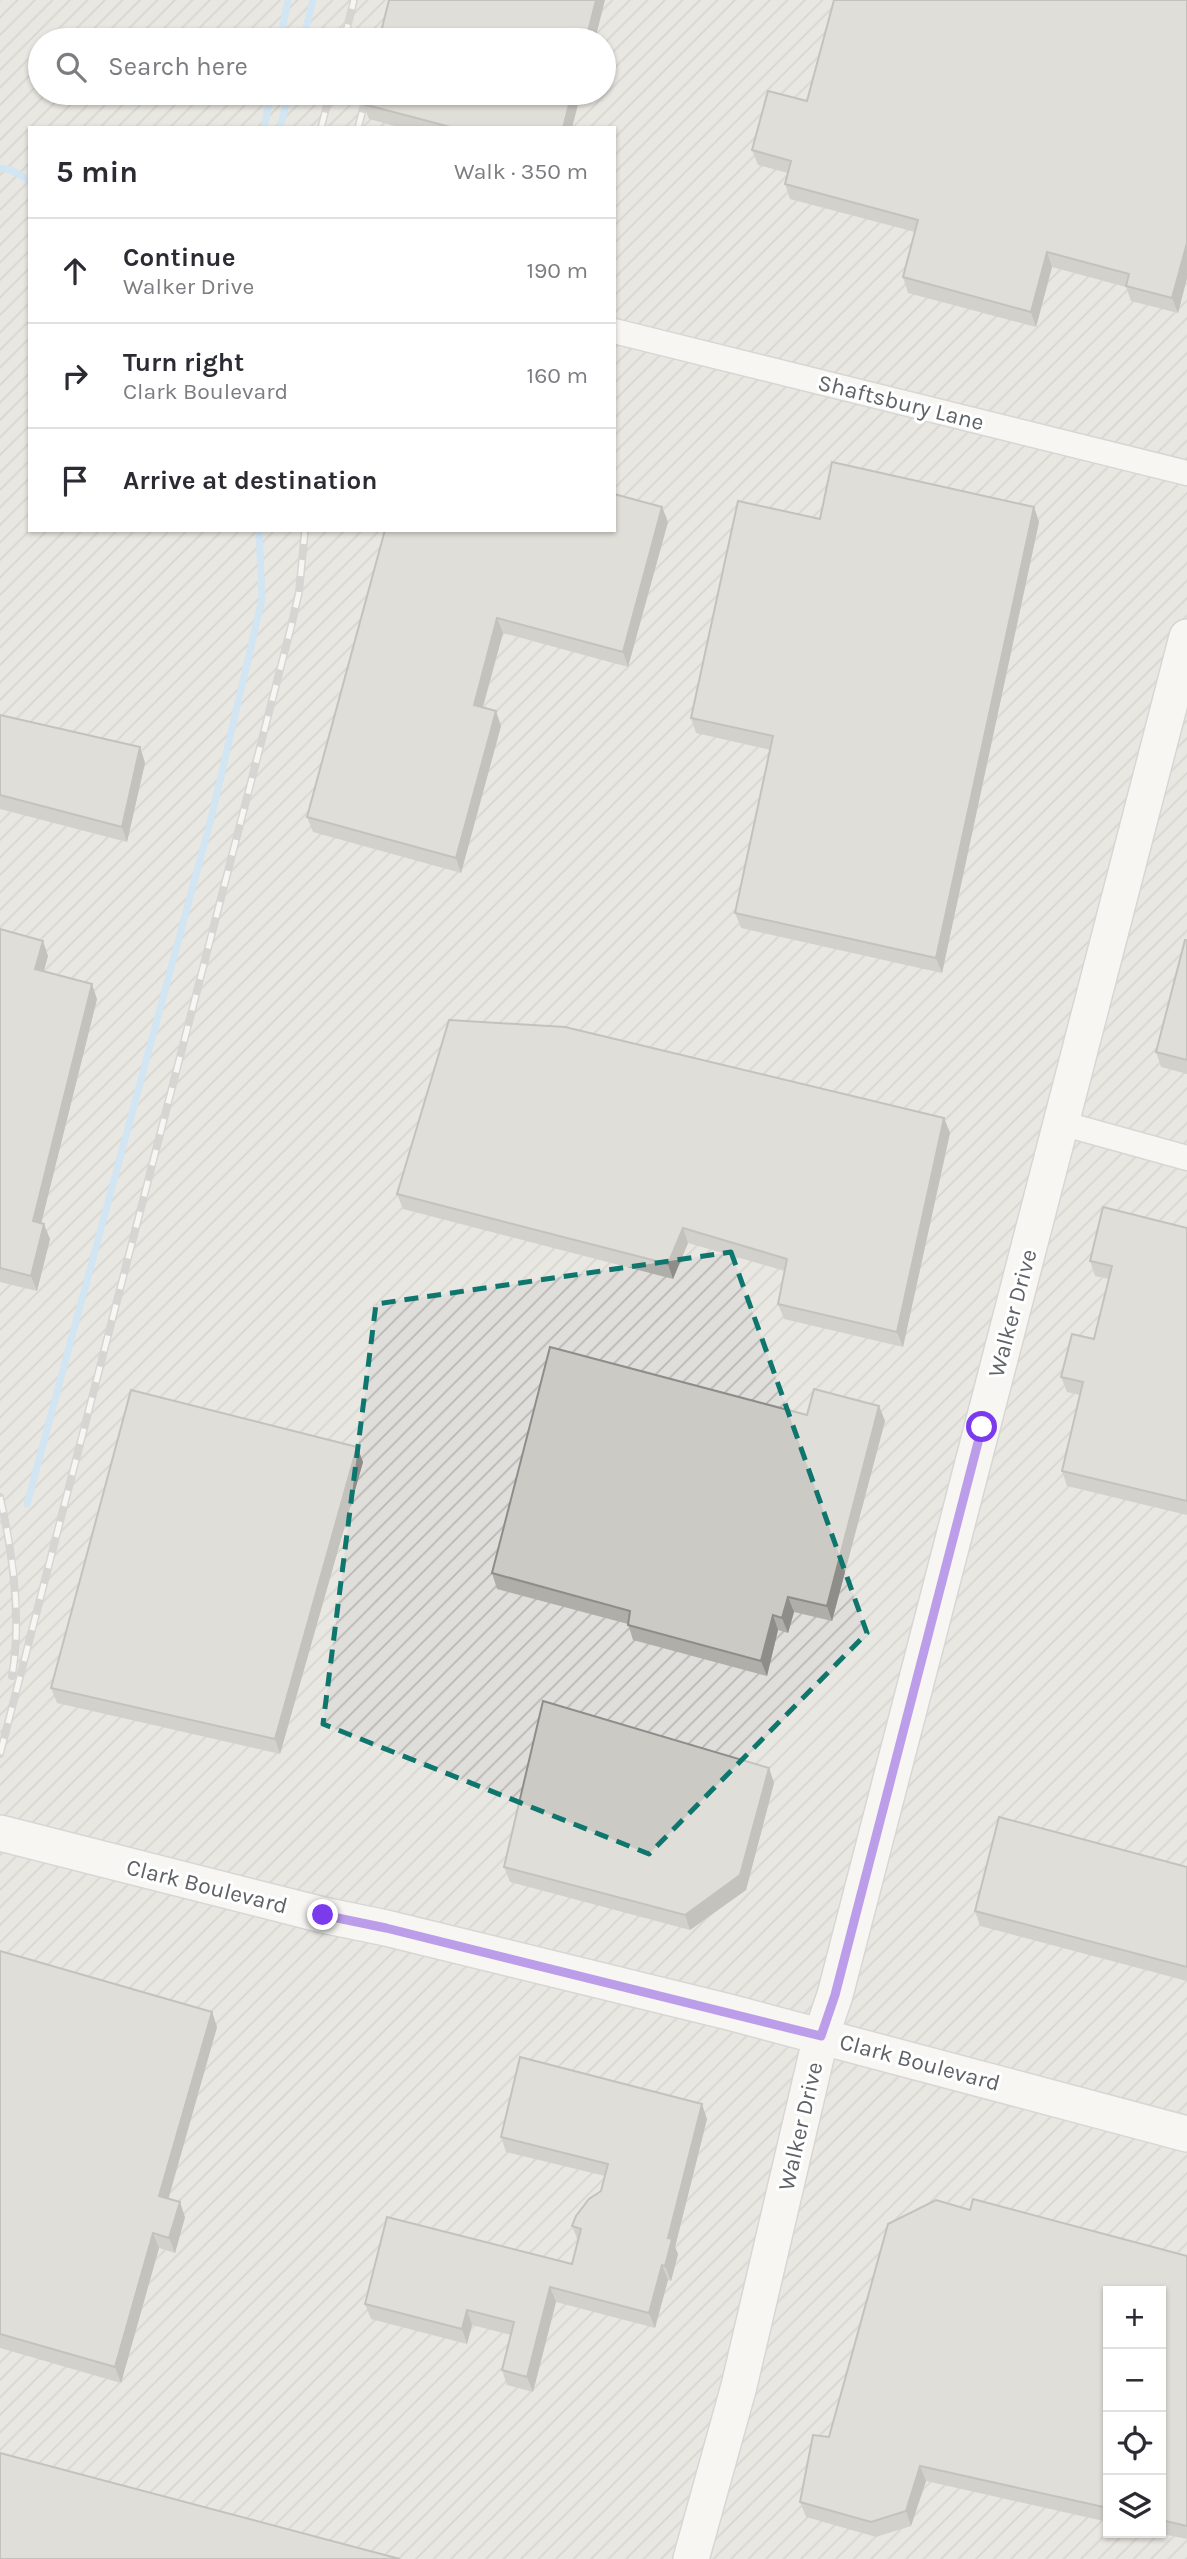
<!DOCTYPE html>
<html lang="en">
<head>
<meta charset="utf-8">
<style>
	:root { --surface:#fff; --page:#f2f2f3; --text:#2b2b33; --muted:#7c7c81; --line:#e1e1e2 }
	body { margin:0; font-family:Karla,sans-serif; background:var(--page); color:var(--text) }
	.controls { position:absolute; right:21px; bottom:21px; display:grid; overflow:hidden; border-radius:0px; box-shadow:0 2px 5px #0004 }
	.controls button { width:63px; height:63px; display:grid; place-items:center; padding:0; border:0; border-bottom:2px solid var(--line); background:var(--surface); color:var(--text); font:35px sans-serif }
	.stop { position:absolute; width:21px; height:21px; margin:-16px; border:5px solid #7c3aed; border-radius:50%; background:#fff }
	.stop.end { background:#7c3aed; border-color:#fff; box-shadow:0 2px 7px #0008 }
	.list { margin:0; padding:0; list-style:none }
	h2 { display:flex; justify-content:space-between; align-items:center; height:91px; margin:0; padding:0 28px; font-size:30px }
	h2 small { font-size:23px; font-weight:400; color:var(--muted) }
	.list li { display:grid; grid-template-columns:46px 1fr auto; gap:21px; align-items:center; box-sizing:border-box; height:105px; padding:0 28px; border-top:2px solid var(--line) }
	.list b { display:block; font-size:26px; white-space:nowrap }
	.list p { margin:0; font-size:23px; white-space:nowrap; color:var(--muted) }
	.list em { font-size:23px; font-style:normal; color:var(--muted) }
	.icon { flex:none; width:38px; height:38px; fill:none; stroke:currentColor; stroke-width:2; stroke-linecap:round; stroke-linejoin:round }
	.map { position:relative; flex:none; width:1187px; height:2559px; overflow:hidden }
	.search { position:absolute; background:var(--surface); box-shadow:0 2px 5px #0004; left:28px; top:28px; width:588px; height:77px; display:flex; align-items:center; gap:18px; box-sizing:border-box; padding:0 24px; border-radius:38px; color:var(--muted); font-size:26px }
	.panel { position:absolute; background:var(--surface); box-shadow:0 2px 5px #0004; left:28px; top:126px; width:588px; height:406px; border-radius:0px }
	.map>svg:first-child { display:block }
</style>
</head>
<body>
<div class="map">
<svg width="1187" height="2559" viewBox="0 0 1187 2559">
	<defs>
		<pattern id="industrial-furrows" width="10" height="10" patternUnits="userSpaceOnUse" patternTransform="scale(1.75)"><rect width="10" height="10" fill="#e0deda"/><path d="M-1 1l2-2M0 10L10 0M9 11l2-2" fill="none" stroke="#b9b8b5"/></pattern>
	</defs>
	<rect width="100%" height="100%" fill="#f1efe8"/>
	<path fill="url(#industrial-furrows)" fill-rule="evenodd" d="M0 0H1187V2559H0ZM40 40H604V93H40ZM30 128H614V530H30ZM1108 2291H1161V2533H1108Z"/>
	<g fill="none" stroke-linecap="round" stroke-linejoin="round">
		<path stroke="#aadaff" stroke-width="7" d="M280 40 288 0
			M303 40 313 0
			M264 128 271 93
			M280 128 289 93
			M0 168 11 170 30 181
			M27 1504 211 819 262 599 259 530"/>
		<g stroke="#b5b8bc" stroke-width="27">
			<path id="street" d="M614 331 1187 473
				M1061 1123 1187 1158"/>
		</g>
		<g stroke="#b6babf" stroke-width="38">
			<path id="secondary" d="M0 1833 323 1915 386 1928 729 2012 1187 2134
				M691 2559 739 2386 821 2036 835 1995 1187 637"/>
		</g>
		<use href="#street" stroke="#fff" stroke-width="24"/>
		<use href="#secondary" stroke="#fff" stroke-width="35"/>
		<g stroke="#b6b7b8" stroke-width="8">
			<path id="rail" d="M344 40 354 0
				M321 128 330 93
				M358 128 367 93
				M0 1497C13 1554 22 1617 12 1676
				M0 1754 291 627 299 592 305 530"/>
		</g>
		<use href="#rail" stroke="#fff" stroke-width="5" stroke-dasharray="16" stroke-linecap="butt"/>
	</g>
	<path fill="#afaea9" d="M1187 0V278L1178 313 1131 301 1126 287 1052 267 1036 327 908 293 903 277 915 232 790 199 785 184 788 173 758 165 752 150 807 101Z
		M363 104 572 128H402L369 119Z
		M662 507 668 522 628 667 503 633 483 708 501 726 461 873 313 832 307 817 385 530Z
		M1034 507 1039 522 942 973 741 928 735 913 771 750 696 733 691 718 820 519Z
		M0 715 140 747 145 763 127 842 0 809Z
		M0 929 48 956 44 971 97 999 41 1223 50 1239 37 1291 0 1282Z
		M1187 940V1074L1161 1067 1156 1052Z
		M944 1118 950 1133 903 1347 784 1319 778 1304 785 1271 688 1243 673 1279 403 1209 397 1194Z
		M1187 1228V1515L1067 1486 1062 1471 1080 1395 1067 1392 1061 1377 1094 1339 1109 1279 1095 1276 1090 1261Z
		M879 1406 885 1421 832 1621 794 1612 788 1633 778 1630 767 1676 633 1640 628 1624 497 1589 492 1573 807 1415Z
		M357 1447 363 1462 280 1754 57 1703 51 1688Z
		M769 1768 774 1783 746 1890 690 1930 510 1882 504 1867Z
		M1187 1867V1981L980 1926 975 1911Z
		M0 1951 212 2012 217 2027 168 2198 185 2217 175 2253 159 2248 121 2383 0 2348Z
		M707 2119 675 2247 678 2254 671 2281 668 2280 655 2328 556 2302 533 2392 507 2385 502 2370 511 2335 472 2325 467 2344 371 2319 365 2304 572 2264 578 2241 572 2226 601 2191 605 2176 506 2152 501 2137Z
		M970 2210 1187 2256V2539L1157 2533H1161V2291H1108V2522L926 2481 911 2526 876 2537 806 2517 800 2502 829 2437Z"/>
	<path fill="#8f8d8a" d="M596 0H605L595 40H586Z
		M572 93H581L572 128H563Z
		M1187 243V278L1178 313 1172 298Z
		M1047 252 1052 267 1036 327 1031 312Z
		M662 507 668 522 628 667 623 652Z
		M1034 507 1039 522 942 973 936 958Z
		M497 618 503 633 479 720 474 705Z
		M496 711 501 726 461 873 456 858Z
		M140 747 145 763 127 842 122 827Z
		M43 941 48 956 40 984 35 969Z
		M92 984 97 999 38 1236 33 1221Z
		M944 1118 950 1133 903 1347 897 1332Z
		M44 1224 50 1239 37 1291 31 1276Z
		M683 1228 688 1243 673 1279 668 1264Z
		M879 1406 885 1421 832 1621 827 1606Z
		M357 1447 363 1462 280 1754 275 1739Z
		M788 1597 794 1612 788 1633 782 1618Z
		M773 1615 778 1630 767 1676 761 1661Z
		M769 1768 774 1783 746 1890 690 1930 685 1915Z
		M212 2012 217 2027 165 2211 159 2196Z
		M702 2104 707 2119 675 2247 678 2254 671 2281 665 2266 668 2238Z
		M180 2202 185 2217 175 2253 169 2238Z
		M153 2233 159 2248 121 2383 115 2367Z
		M662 2265 668 2280 655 2328 649 2313Z
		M550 2287 556 2302 533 2392 527 2377Z
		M467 2310 472 2325 467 2344 462 2329Z
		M920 2466 926 2481 911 2526 906 2511Z"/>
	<path fill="#cccac5" stroke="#8f8d8a" stroke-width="2" d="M389 0H596L586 40H379Z
		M834 0H1187V243L1172 298 1126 286 1129 274 1047 252 1031 312 903 277 918 220 785 184 791 161 752 150 768 91 807 101Z
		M366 93H572L563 128H454L363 104Z
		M832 462 1034 507 936 958 735 913 773 736 691 718 738 501 820 519Z
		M614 494 662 507 623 652 497 618 474 705 496 711 456 858 307 817 385 530H614Z
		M0 715 140 747 122 827 0 795Z
		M0 929 43 941 35 969 92 984 33 1221 44 1224 31 1276 0 1268Z
		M1185 940H1187V1060L1156 1052Z
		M449 1020 565 1027 944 1118 897 1332 778 1304 787 1259 683 1228 668 1264 397 1194Z
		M1103 1207 1187 1228V1501L1062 1471 1083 1382 1061 1377 1072 1334 1094 1339 1112 1266 1090 1261Z
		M550 1347 807 1415 814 1389 879 1406 827 1606 788 1597 782 1618 773 1615 761 1661 628 1625 630 1611 492 1573Z
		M131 1390 357 1447 275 1739 51 1688Z
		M543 1701 769 1768 740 1875 685 1915 504 1867Z
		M999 1817 1187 1867V1967L975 1911Z
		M0 1951 212 2012 159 2196 180 2202 169 2238 153 2233 115 2367 0 2334Z
		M520 2057 702 2104 668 2238 672 2239 665 2266 662 2265 649 2313 550 2287 527 2377 502 2370 514 2322 467 2310 462 2329 365 2304 387 2217 572 2264 581 2229 572 2226 576 2216 589 2199 601 2191 608 2164 501 2137Z
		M973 2199 1187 2256V2526L1161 2520V2291H1108V2508L920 2466 906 2511 871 2522 800 2502 813 2435 829 2437 888 2224 936 2200 970 2210Z
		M0 2453 400 2559H0Z"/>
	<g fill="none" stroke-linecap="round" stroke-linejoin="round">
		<path stroke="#7c3aed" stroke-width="9" d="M323 1915 386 1928 821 2036 835 1995 982 1427"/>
	</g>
	<path d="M0 0H1187V2559H0ZM731 1252 867 1633 649 1854 323 1724 376 1304Z" fill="#f1efe8" fill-opacity=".55" fill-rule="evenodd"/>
	<path fill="none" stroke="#0f766e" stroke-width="5" stroke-dasharray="14 9" stroke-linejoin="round" d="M731 1252 867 1633 649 1854 323 1724 376 1304Z"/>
	<g text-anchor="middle" stroke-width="6" stroke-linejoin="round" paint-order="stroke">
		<g font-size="23" fill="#5f6368" stroke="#fff">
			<text transform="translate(901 402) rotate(14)" y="8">Shaftsbury Lane</text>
			<text transform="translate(1012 1313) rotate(-75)" y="8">Walker Drive</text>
			<text transform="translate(207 1886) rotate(14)" y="8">Clark Boulevard</text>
			<text transform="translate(920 2062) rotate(15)" y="8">Clark Boulevard</text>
			<text transform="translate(800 2126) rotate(-77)" y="8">Walker Drive</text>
		</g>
	</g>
</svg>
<div class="controls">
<button>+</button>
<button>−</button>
<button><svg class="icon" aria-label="locate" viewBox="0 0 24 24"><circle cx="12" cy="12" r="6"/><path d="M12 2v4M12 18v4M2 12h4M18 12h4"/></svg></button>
<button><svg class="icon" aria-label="layers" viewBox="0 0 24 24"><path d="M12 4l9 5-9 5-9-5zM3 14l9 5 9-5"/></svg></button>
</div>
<div class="stop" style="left:982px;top:1427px"></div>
<div class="stop end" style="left:323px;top:1915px"></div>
<div class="search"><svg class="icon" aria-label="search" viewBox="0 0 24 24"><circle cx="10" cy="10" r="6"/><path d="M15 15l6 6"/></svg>Search here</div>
<section class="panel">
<h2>5 min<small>Walk · 350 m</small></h2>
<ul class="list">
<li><svg class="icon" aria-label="ahead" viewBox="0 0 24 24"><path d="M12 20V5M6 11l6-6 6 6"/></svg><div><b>Continue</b><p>Walker Drive</p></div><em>190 m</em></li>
<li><svg class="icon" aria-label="right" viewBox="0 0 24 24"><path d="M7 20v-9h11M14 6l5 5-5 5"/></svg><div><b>Turn right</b><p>Clark Boulevard</p></div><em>160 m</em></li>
<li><svg class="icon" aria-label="arrive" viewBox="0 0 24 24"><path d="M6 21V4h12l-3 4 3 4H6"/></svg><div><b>Arrive at destination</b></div></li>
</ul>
</section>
</div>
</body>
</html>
